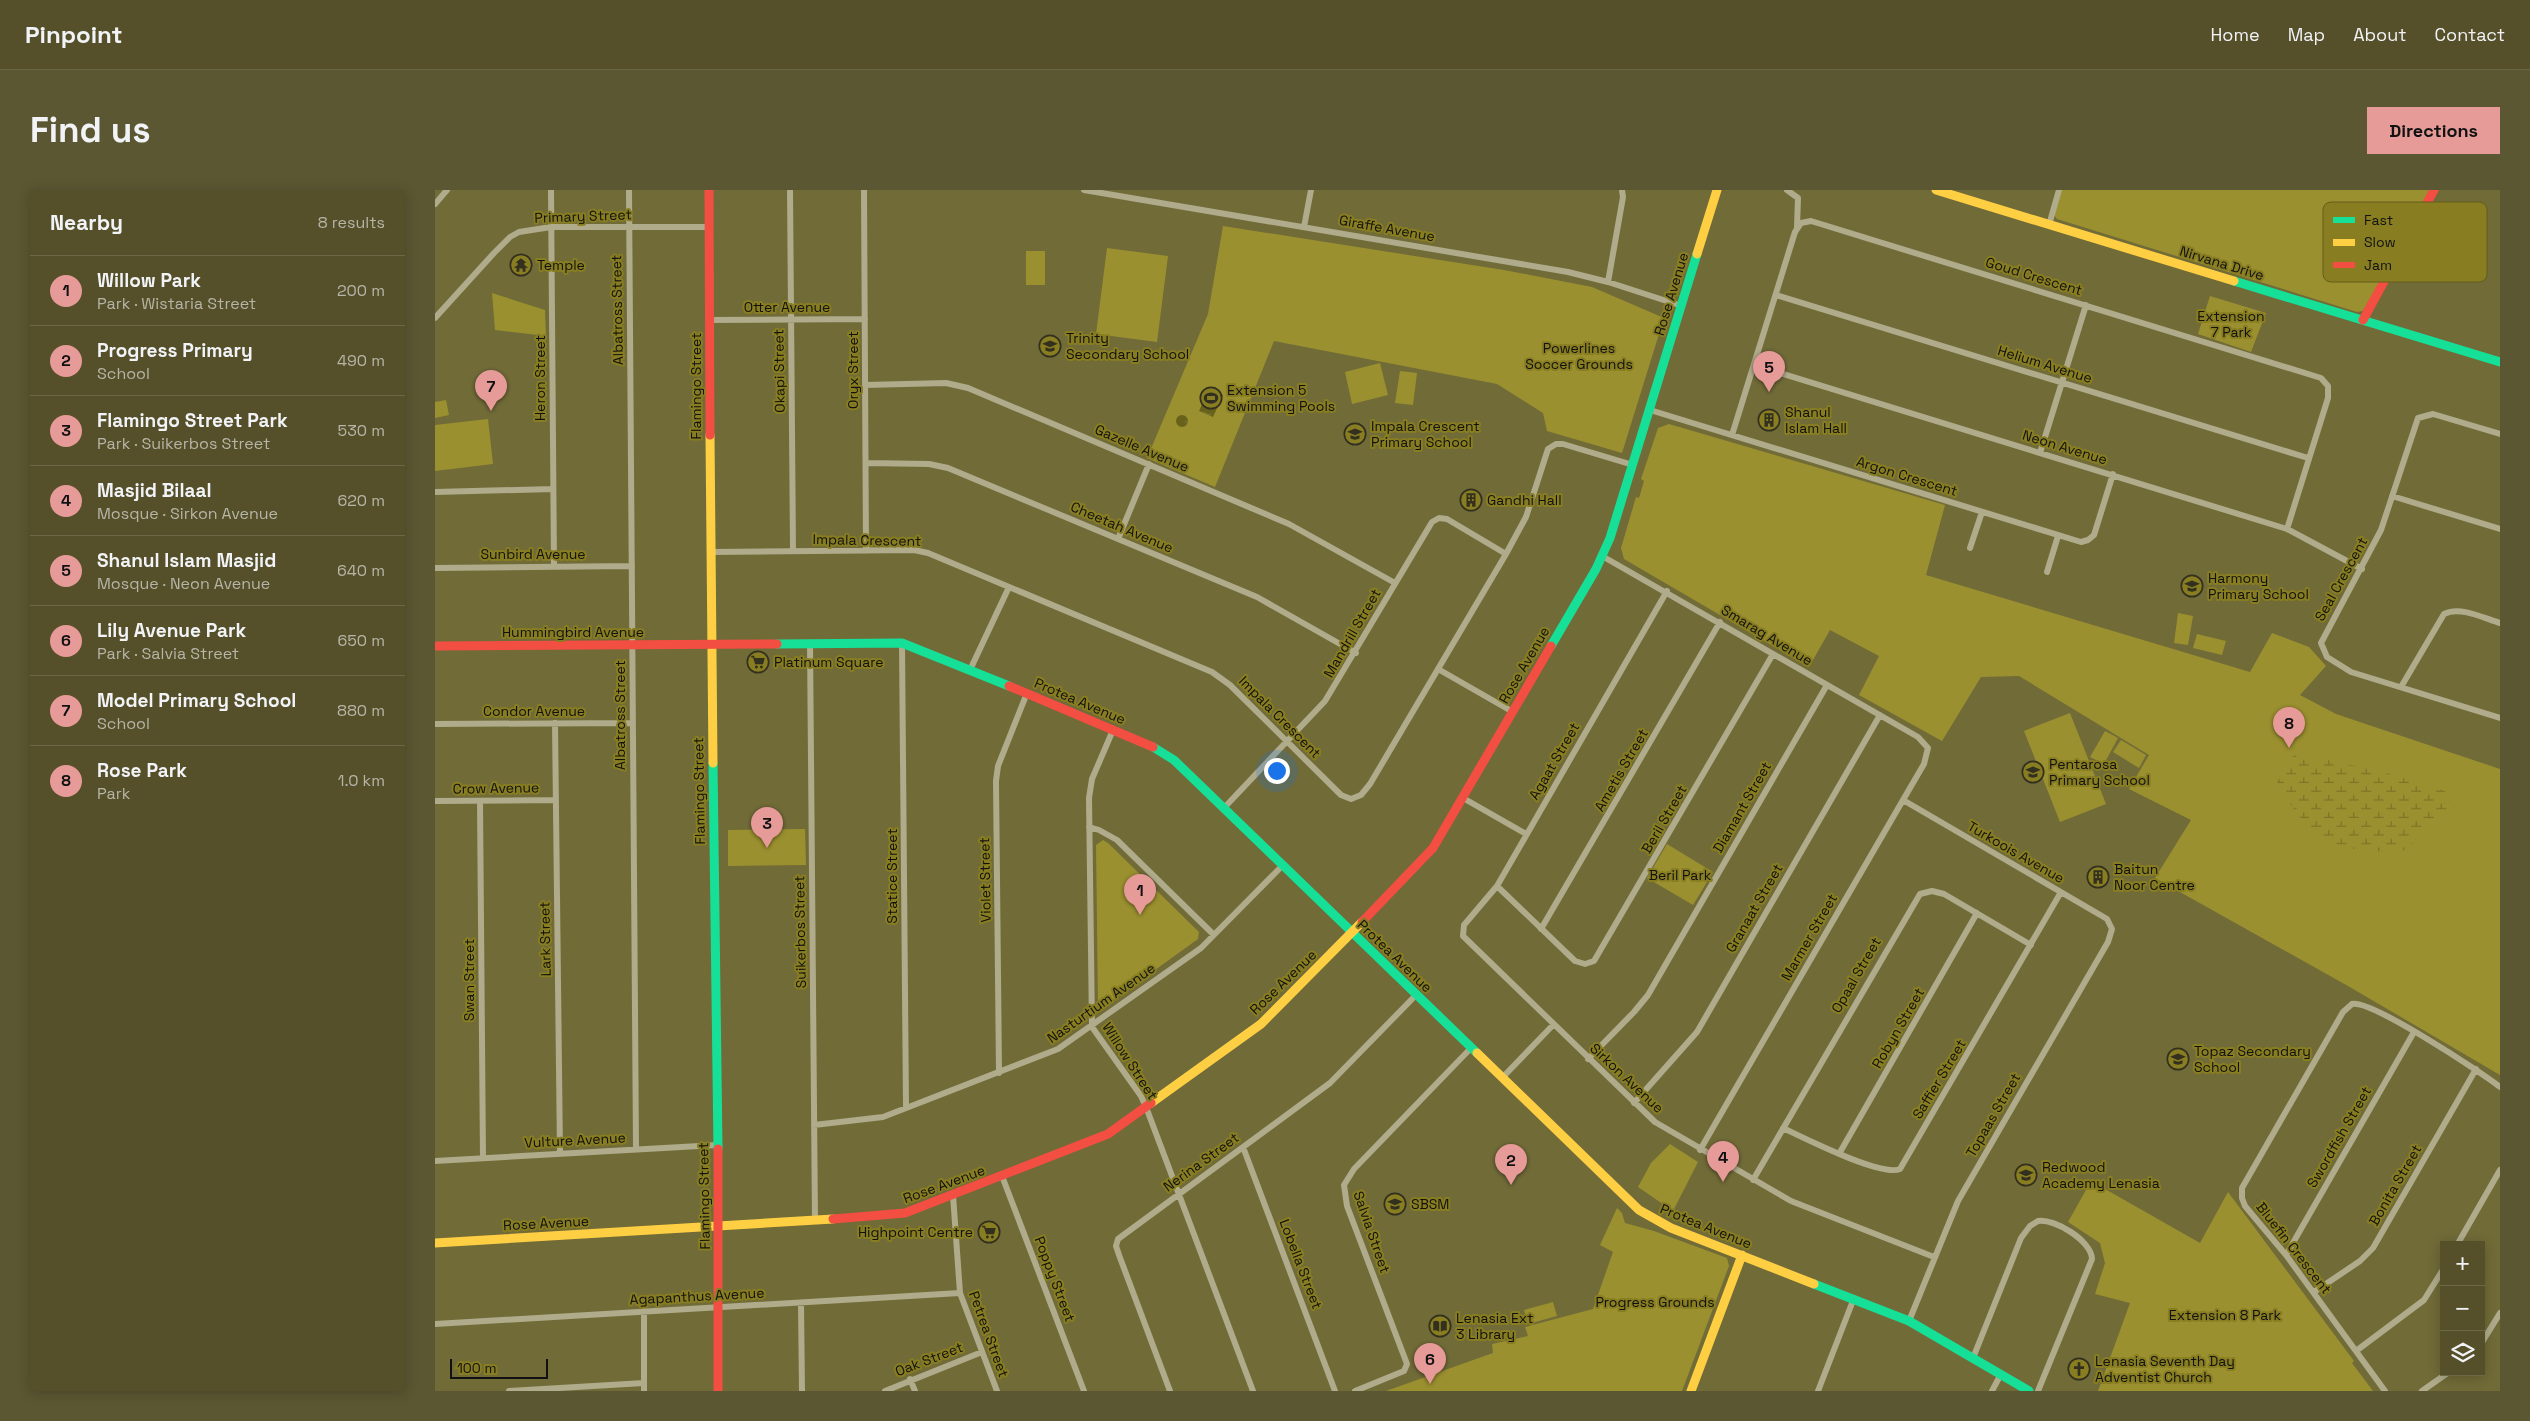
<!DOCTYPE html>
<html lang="en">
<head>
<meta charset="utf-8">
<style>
	:root { --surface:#55502a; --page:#5b5732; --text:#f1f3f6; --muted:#b6b5a8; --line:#6b6747; --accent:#e69b98 }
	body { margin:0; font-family:"Space Grotesk",sans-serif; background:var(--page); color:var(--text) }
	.controls { position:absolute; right:15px; bottom:15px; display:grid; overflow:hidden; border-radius:0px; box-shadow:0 2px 12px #0003 }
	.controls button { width:45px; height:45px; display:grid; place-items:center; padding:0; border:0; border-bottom:1px solid var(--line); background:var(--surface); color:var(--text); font:25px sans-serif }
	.scale { position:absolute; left:15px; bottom:12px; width:98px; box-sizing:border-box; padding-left:5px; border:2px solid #111; border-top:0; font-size:14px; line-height:18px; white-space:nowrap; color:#111; -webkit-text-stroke:4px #887e21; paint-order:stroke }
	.you { position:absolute; left:841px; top:580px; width:18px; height:18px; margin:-12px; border:4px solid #fff; border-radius:50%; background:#1a73e8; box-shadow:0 0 0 8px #1a73e833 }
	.badge { display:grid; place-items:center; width:32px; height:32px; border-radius:50%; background:var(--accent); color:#111; font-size:16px; font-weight:700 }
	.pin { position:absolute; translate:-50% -41px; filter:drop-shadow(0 1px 2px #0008) }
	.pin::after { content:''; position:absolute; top:26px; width:18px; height:15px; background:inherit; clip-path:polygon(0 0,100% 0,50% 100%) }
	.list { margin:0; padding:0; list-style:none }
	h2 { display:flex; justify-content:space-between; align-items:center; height:65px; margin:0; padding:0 20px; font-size:21px }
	h2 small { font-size:16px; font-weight:400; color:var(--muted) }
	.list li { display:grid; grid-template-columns:32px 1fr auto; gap:15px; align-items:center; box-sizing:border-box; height:70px; padding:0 20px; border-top:1px solid var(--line) }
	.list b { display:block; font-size:19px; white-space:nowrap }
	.list p { margin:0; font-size:16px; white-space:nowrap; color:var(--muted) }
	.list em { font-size:16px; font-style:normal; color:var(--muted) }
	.icon { flex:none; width:28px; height:28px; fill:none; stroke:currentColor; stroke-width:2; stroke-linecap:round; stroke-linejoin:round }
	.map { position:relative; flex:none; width:2065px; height:1201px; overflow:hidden; border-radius:0px }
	header { display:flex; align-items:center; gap:30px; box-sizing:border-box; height:70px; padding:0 25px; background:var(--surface); border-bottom:1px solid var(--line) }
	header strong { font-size:24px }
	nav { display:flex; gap:28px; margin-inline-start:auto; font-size:18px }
	.intro { display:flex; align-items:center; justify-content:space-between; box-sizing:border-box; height:120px; padding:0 30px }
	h1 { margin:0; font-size:35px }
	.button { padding:12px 22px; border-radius:0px; background:var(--accent); color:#111; font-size:18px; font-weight:700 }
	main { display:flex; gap:30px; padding:0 30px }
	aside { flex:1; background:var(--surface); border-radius:0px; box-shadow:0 2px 12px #0003 }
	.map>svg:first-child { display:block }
</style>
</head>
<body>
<header>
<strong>Pinpoint</strong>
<nav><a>Home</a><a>Map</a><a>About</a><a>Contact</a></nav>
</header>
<div class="intro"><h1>Find us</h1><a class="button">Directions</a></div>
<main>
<aside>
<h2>Nearby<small>8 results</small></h2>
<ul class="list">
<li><span class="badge">1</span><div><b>Willow Park</b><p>Park · Wistaria Street</p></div><em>200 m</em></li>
<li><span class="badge">2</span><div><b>Progress Primary</b><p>School</p></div><em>490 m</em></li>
<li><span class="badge">3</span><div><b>Flamingo Street Park</b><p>Park · Suikerbos Street</p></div><em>530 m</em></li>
<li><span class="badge">4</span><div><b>Masjid Bilaal</b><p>Mosque · Sirkon Avenue</p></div><em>620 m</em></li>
<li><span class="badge">5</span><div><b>Shanul Islam Masjid</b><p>Mosque · Neon Avenue</p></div><em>640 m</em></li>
<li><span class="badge">6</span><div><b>Lily Avenue Park</b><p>Park · Salvia Street</p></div><em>650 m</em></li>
<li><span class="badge">7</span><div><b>Model Primary School</b><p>School</p></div><em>880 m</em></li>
<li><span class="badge">8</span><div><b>Rose Park</b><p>Park</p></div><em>1.0 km</em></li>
</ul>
</aside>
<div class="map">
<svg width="2065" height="1201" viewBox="0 0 2065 1201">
	<defs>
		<pattern id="wetland-marsh" width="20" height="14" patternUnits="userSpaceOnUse" patternTransform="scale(1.25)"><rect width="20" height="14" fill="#9b902f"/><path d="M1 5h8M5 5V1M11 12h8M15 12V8" fill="none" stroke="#7d7427"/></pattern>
		<pattern id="water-ripples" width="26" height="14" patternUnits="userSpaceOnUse" patternTransform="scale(1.25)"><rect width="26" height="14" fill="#686119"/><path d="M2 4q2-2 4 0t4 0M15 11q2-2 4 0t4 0" fill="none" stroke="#7c7741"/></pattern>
	</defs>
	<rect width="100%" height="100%" fill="#716b38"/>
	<path fill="#9b902f" d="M1626 0H1996L1928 121 1922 122 1622 29 1619 25Z
		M788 36 1069 80 1157 97 1229 128 1187 263 1112 241 1108 223 1062 194 839 151 780 297 712 268 773 124Z
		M672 58 733 66 722 152 661 144Z
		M591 61H610V95H591Z
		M57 103 110 120 111 146 60 140Z
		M1775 106 1831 123 1816 162 1763 144Z
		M945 173 953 205 917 214 910 182Z
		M965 181 982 183 978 215 960 213Z
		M11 210 14 225 0 228V212Z
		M53 229 58 274 0 281V235Z
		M1234 234 1510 315 1491 385 1815 482 1837 443 1874 457 1891 476 1865 505 1901 524 2065 579V885L1913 796 1720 688 1756 630 1694 599 1714 565 1584 486 1546 487 1507 551 1424 505 1444 466 1395 440 1374 477 1189 369 1186 358 1201 307 1204 308 1209 291 1206 289 1223 238Z
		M1743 423 1758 426 1753 455 1739 453Z
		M1762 444 1791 451 1787 465 1758 458Z
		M1635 523 1671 614 1625 632 1589 541Z
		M1670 541 1683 548 1669 574 1655 567Z
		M1686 550 1711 565 1704 578 1678 562Z
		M370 639 371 675 293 676V640Z
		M668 650 673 653 764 742 763 749 670 816 663 814 661 655Z
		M1232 654 1278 682 1258 715 1212 688Z
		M1235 954 1263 972 1238 1021 1203 997 1216 973Z
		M1656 991 1765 1053 1793 1002 1919 1171 1917 1173 1938 1201H1663L1695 1113 1660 1104 1670 1073 1665 1053 1633 1032Z
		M1182 1018 1187 1023 1190 1033 1219 1041 1292 1068 1294 1076 1247 1201H951L1058 1163 1057 1154 1093 1146 1090 1137 1158 1119 1178 1062 1165 1055Z
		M1118 1112 1122 1126 1093 1134 1089 1120Z"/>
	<path fill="url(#wetland-marsh)" d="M1860 563 1945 581 2010 601 2018 618 1999 630 1971 660C1943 663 1909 662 1884 646 1867 635 1852 609 1842 592Z"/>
	<path fill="url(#water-ripples)" d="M774 199 788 205 778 227 764 221Z
		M741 231a6 6 0 1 1 12 0a6 6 0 1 1-12 0Z"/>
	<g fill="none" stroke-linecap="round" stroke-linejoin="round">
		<path stroke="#afab8b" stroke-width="6" d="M116 0 119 376
			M194 0 201 959
			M355 0 358 361
			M429 0 431 361
			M649 0 1133 82 1173 92 1247 116
			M1352 0 1363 8 1362 37
			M0 14 12 0
			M1614 35 1624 0
			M869 37 876 0
			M1173 92 1188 7 1187 0
			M1341 105 1873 268
			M0 128 59 63 75 47 84 42 116 37H274
			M274 130 430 129
			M1319 175 1852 339 1927 379
			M430 195 511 193 533 198 854 334 960 393
			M1215 220 1646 352 1653 350 1659 345 1678 284
			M2065 244 1998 224 1983 228 1946 340 1886 453 1892 467 1916 482 2065 528
			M1297 245 1360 42 1366 33 1376 31 1886 188 1893 196V208L1852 339
			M1605 263 1651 115
			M431 273 494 274 513 278 822 407 921 463
			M0 302 118 299
			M1957 306 2065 339
			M683 349 714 274
			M1535 358 1547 322
			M277 362 479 360 493 363 777 482 795 495 906 605 916 609 926 605 935 594 1071 364 1091 327 1113 259 1121 254H1128L1198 275
			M1167 366 1483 547 1493 558 1489 574 1468 610 1265 960
			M0 378 197 376
			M1612 382 1623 346
			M1232 401 1062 696 1029 735 1028 746 1220 932 1356 1011 1499 1067
			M375 453 380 1031
			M467 453 471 918
			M1003 479 1078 522
			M535 480 574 397
			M1966 497 2009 424C2026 416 2048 428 2065 433
			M120 533 125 964
			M0 534 197 533
			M678 540 657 589 654 608 657 837 706 906 711 917 818 1201
			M1028 608 1091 644
			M1468 610 1667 726 1672 729 1677 739 1673 752 1523 1011 1474 1131
			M0 611 121 610
			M45 611 48 968
			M788 619 890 511 997 332 1004 328 1012 329 1071 364
			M654 637 664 640 682 650 779 745
			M1062 696 1140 771 1150 774 1159 771 1338 464
			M1106 739 1285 432
			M1153 869 1199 822 1213 805 1392 495
			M564 883 561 591 563 576 592 503
			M1067 888 1118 835
			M1199 913 1262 842 1445 525
			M379 935 448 927 623 859 766 758 847 676
			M1348 938C1369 948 1446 987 1465 979L1626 702
			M808 957 900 1201
			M1404 964 1542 723
			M0 971 282 955
			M567 986 649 1201
			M1318 990 1485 704 1497 701 1509 704 1596 755
			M518 1005 525 1103 562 1201
			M2022 1055 2065 980
			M1851 1065 1979 842
			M1879 1102 1925 1071 1938 1058 2041 879
			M366 1113 367 1201
			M209 1121V1201
			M0 1134 525 1103
			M2046 1154 2065 1123
			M1921 1161 1989 1110 2009 1078
			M1538 1168 1586 1048 1595 1036 1603 1031C1619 1028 1657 1051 1657 1069L1603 1201
			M475 1189 480 1201
			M74 1201 209 1193
			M450 1201 547 1162
			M735 1201 684 1065 681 1056 683 1049 895 893 981 805
			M920 1201 969 1181 972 1174 912 1016 909 995 919 979 1036 858
			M1383 1201 1419 1108
			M1557 1201 1566 1184
			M1950 1201 1851 1065 1810 1016 1807 1008V998L1908 822 1917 814C1935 809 2046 882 2065 897
			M1987 1201 2014 1182"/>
		<path stroke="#16e098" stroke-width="9" d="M1799 91 2065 172
			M342 454 467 453 574 496
			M1116 456 1161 379 1175 348 1262 64
			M718 557 739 570 1042 863
			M278 573 283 959
			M1379 1094 1474 1131 1594 1201"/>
		<path stroke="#ffcf43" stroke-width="9" d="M1501 0 1799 91
			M1262 64 1282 0
			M275 245 278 573
			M1042 863 1204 1020 1236 1038 1379 1094
			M716 913 826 834 927 732
			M0 1053 398 1029
			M1256 1201 1307 1065"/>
		<path stroke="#f24e42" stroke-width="9" d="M274 0 275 245
			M1928 130 1999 0
			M0 456 342 454
			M574 496 718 557
			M927 732 998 658 1116 456
			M283 959V1201
			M398 1029 470 1023 673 944 716 913"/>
	</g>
	<defs>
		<g id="temple-ring" transform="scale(1.125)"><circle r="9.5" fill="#887e21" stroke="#33301f" stroke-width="1.5"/><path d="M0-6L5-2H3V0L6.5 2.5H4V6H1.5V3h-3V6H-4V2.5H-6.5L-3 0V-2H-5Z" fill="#33301f"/></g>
		<g id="school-ring" transform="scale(1.125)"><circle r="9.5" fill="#887e21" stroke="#33301f" stroke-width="1.5"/><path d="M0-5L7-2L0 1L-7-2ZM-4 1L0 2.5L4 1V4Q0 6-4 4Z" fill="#33301f"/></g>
		<g id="stadium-ring" transform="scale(1.125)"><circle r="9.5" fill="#887e21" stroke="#33301f" stroke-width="1.5"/><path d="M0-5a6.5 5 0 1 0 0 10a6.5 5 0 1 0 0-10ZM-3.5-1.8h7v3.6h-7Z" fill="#33301f"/></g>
		<g id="building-ring" transform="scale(1.125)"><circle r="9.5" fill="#887e21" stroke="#33301f" stroke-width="1.5"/><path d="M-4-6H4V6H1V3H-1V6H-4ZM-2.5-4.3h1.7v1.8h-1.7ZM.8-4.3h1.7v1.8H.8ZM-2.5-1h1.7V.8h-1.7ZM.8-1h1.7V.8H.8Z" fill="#33301f"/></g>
		<g id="supermarket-ring" transform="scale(1.125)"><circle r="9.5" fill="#887e21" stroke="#33301f" stroke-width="1.5"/><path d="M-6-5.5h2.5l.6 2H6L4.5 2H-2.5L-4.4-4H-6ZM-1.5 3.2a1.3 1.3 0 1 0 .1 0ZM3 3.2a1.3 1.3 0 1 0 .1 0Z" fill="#33301f"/></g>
		<g id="library-ring" transform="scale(1.125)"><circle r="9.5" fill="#887e21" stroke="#33301f" stroke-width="1.5"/><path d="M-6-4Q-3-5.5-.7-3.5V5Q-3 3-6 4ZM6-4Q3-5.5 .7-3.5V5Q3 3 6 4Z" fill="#33301f"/></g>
		<g id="church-ring" transform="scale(1.125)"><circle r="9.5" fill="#887e21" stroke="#33301f" stroke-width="1.5"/><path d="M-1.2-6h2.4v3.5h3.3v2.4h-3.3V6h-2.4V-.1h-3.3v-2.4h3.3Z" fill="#33301f"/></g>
	</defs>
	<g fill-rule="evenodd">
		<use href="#temple-ring" x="86" y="75"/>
		<use href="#school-ring" x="615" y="156"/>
		<use href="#stadium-ring" x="776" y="208"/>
		<use href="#building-ring" x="1334" y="230"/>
		<use href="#school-ring" x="920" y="244"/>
		<use href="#building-ring" x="1036" y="310"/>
		<use href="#school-ring" x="1757" y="396"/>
		<use href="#supermarket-ring" x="323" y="472"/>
		<use href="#school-ring" x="1598" y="582"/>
		<use href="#building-ring" x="1663" y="687"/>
		<use href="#school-ring" x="1743" y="869"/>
		<use href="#school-ring" x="1591" y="985"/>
		<use href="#school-ring" x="960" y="1014"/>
		<use href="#supermarket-ring" x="554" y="1042"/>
		<use href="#library-ring" x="1005" y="1136"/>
		<use href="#church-ring" x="1644" y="1179"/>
	</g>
	<g text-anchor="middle" stroke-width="4" stroke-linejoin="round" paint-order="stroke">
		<g font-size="14" fill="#111" stroke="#887e21">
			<text transform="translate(148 26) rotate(-2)" y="5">Primary Street</text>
			<text transform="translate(952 38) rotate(10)" y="5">Giraffe Avenue</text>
			<text transform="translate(1787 73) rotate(17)" y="5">Nirvana Drive</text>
			<text transform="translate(1599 86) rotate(17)" y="5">Goud Crescent</text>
			<text transform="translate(1236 104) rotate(-73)" y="5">Rose Avenue</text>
			<text x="352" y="122">Otter Avenue</text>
			<text transform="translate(182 120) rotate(-91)" y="5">Albatross Street</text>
			<text transform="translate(1610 174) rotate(17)" y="5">Helium Avenue</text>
			<text transform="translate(418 180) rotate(-90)" y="5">Oryx Street</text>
			<text transform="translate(344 181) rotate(-91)" y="5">Okapi Street</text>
			<text transform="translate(105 188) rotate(-90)" y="5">Heron Street</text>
			<text transform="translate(261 196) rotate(-90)" y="5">Flamingo Street</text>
			<text transform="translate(1630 257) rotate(17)" y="5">Neon Avenue</text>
			<text transform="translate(707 258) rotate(23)" y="5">Gazelle Avenue</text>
			<text transform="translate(1472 286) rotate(17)" y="5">Argon Crescent</text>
			<text transform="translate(687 337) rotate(23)" y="5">Cheetah Avenue</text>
			<text transform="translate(432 350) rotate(1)" y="5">Impala Crescent</text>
			<text x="98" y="369">Sunbird Avenue</text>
			<text transform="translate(1906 389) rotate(-61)" y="5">Seal Crescent</text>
			<text x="138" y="447">Hummingbird Avenue</text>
			<text transform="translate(917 443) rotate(-60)" y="5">Mandrill Street</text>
			<text transform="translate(1332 445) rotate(31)" y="5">Smarag Avenue</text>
			<text transform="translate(1089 475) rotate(-60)" y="5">Rose Avenue</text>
			<text transform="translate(645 511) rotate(23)" y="5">Protea Avenue</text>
			<text x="99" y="526">Condor Avenue</text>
			<text transform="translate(185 525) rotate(-90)" y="5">Albatross Street</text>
			<text transform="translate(845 527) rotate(45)" y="5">Impala Crescent</text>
			<text transform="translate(1119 571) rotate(-60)" y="5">Agaat Street</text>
			<text transform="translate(1186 580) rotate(-60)" y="5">Ametis Street</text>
			<text transform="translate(61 598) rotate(-1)" y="5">Crow Avenue</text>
			<text transform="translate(264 601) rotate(-91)" y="5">Flamingo Street</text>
			<text transform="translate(1307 617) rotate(-60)" y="5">Diamant Street</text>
			<text transform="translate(1229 629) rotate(-60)" y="5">Beril Street</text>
			<text transform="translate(1581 662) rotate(30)" y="5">Turkoois Avenue</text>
			<text transform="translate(457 686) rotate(-90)" y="5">Statice Street</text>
			<text transform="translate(550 690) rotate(-91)" y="5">Violet Street</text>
			<text transform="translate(1319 718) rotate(-60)" y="5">Granaat Street</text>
			<text transform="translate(365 742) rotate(-91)" y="5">Suikerbos Street</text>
			<text transform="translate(1374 747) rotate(-60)" y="5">Marmer Street</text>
			<text transform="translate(110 749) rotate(-91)" y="5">Lark Street</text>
			<text transform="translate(960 766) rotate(44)" y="5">Protea Avenue</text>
			<text transform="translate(1421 785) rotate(-60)" y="5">Opaal Street</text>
			<text transform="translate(34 790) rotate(-90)" y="5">Swan Street</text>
			<text transform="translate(848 792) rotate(-44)" y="5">Rose Avenue</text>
			<text transform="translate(666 813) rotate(-35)" y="5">Nasturtium Avenue</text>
			<text transform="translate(1463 838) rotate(-60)" y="5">Robyn Street</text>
			<text transform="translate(695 871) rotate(57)" y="5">Willow Street</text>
			<text transform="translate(1192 888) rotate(43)" y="5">Sirkon Avenue</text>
			<text transform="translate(1504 889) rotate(-59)" y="5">Saffier Street</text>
			<text transform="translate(1558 925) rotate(-60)" y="5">Topaas Street</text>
			<text transform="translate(1904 947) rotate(-60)" y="5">Swordfish Street</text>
			<text transform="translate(140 950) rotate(-3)" y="5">Vulture Avenue</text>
			<text transform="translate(766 972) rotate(-36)" y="5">Nerina Street</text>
			<text transform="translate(509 994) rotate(-20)" y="5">Rose Avenue</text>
			<text transform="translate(1960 995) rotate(-60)" y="5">Bonita Street</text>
			<text transform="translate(269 1006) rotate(-91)" y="5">Flamingo Street</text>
			<text transform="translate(111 1033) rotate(-3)" y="5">Rose Avenue</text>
			<text transform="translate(1271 1036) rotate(22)" y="5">Protea Avenue</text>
			<text transform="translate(937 1042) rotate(71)" y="5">Salvia Street</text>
			<text transform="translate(1859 1058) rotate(52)" y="5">Bluefin Crescent</text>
			<text transform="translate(866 1074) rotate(69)" y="5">Lobella Street</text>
			<text transform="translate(620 1089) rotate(69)" y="5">Poppy Street</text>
			<text transform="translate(262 1106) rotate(-3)" y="5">Agapanthus Avenue</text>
			<text transform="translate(554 1144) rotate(70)" y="5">Petrea Street</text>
			<text transform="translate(494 1169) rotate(-21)" y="5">Oak Street</text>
		</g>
		<g font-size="14" fill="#111" stroke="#887e21" text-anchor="start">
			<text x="102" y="80">Temple</text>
			<text x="631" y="153">Trinity<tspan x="631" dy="16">Secondary School</tspan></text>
			<text x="792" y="205">Extension 5<tspan x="792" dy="16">Swimming Pools</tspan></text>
			<text x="1350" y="227">Shanul<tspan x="1350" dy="16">Islam Hall</tspan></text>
			<text x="936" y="241">Impala Crescent<tspan x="936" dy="16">Primary School</tspan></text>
			<text x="1052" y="315">Gandhi Hall</text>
			<text x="1773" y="393">Harmony<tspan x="1773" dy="16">Primary School</tspan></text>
			<text x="339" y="477">Platinum Square</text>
			<text x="1614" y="579">Pentarosa<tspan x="1614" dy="16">Primary School</tspan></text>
			<text x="1679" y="684">Baitun<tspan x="1679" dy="16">Noor Centre</tspan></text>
			<text x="1759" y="866">Topaz Secondary<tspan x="1759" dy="16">School</tspan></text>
			<text x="1607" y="982">Redwood<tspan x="1607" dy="16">Academy Lenasia</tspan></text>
			<text x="976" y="1019">SBSM</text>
			<text x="538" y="1047" text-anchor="end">Highpoint Centre</text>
			<text x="1021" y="1133">Lenasia Ext<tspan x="1021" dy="16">3 Library</tspan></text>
			<text x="1660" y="1176">Lenasia Seventh Day<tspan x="1660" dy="16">Adventist Church</tspan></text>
		</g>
		<g font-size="14" fill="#111" stroke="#887e21">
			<text x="1796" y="131">Extension<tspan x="1796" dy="16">7 Park</tspan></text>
			<text x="1144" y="163">Powerlines<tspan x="1144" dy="16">Soccer Grounds</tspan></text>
			<text x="1245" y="690">Beril Park</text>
			<text x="1220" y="1117">Progress Grounds</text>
			<text x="1790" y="1130">Extension 8 Park</text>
		</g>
	</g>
	<rect x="1888" y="12" width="164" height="80" rx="8" fill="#887e21" stroke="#645d1c" stroke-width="1"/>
	<rect x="1898" y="27" width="22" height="6" fill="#16e098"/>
	<rect x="1898" y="49" width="22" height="7" fill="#ffcf43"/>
	<rect x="1898" y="72" width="22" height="6" fill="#f24e42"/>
	<g font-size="14" fill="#111">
		<text x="1929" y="35">Fast</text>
		<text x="1929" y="57">Slow</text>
		<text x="1929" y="80">Jam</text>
	</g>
</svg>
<div class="controls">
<button>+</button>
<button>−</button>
<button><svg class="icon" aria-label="layers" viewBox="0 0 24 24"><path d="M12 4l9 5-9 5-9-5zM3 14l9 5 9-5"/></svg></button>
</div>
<div class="scale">100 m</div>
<div class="you"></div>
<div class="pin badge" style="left:705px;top:725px">1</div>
<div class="pin badge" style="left:1076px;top:995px">2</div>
<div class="pin badge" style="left:332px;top:658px">3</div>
<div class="pin badge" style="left:1288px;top:992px">4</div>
<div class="pin badge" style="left:1334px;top:202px">5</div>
<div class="pin badge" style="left:995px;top:1194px">6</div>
<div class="pin badge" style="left:56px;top:221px">7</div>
<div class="pin badge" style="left:1854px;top:558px">8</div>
</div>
</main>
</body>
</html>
